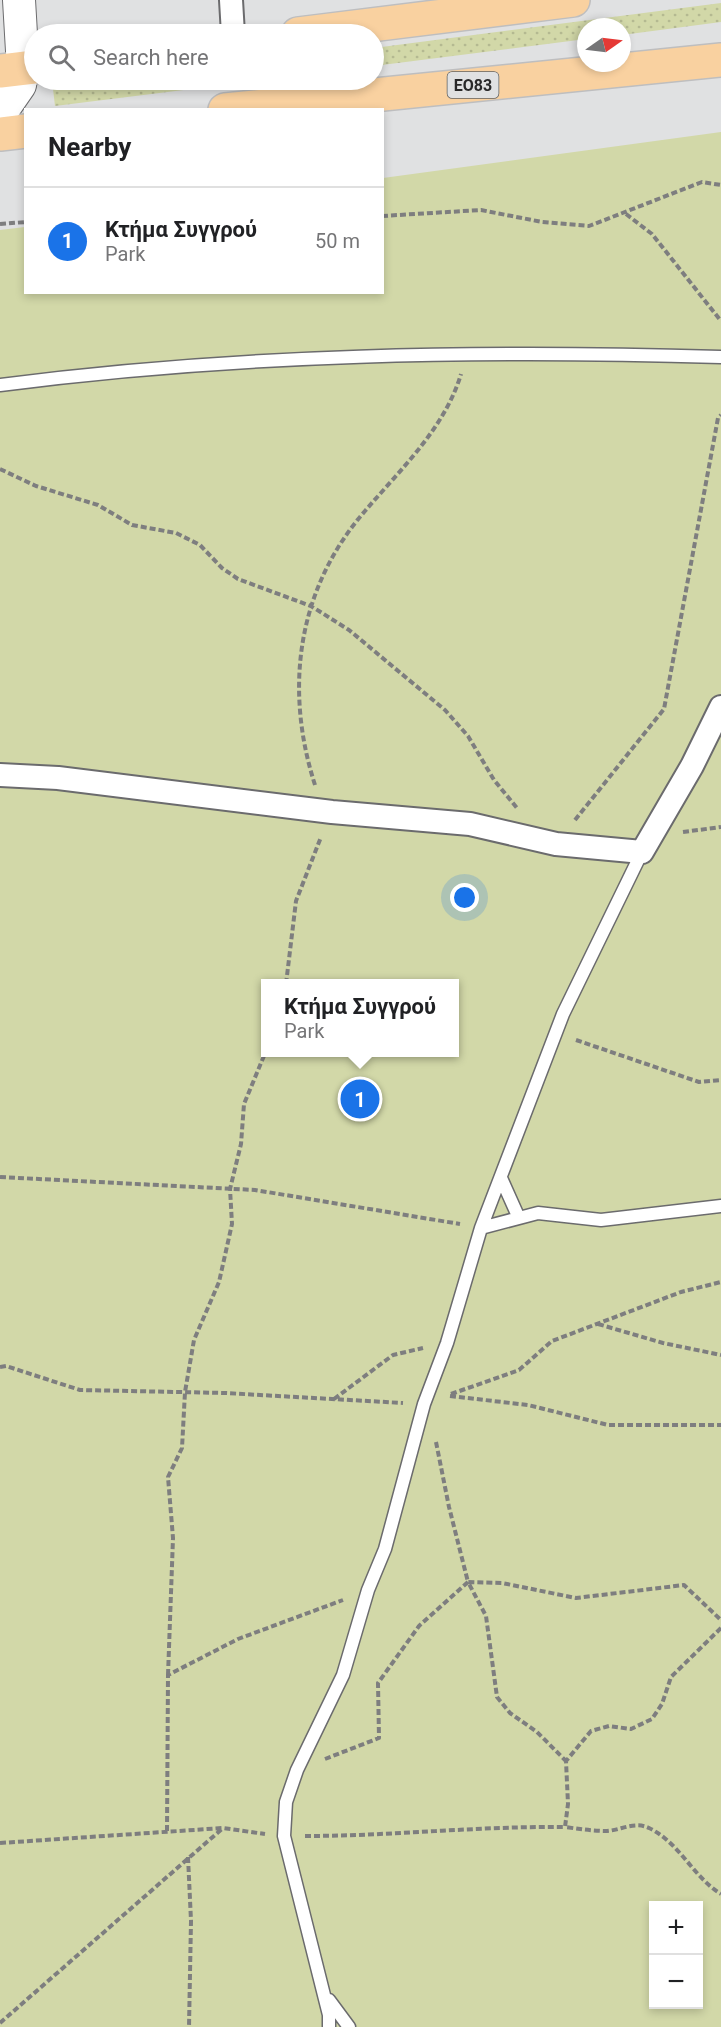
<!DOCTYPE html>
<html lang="en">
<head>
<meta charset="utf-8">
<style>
	:root { --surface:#fff; --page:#f6f6f6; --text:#202124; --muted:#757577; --line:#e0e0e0; --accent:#1a73e8 }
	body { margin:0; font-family:Roboto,sans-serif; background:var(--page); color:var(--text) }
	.controls { position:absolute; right:18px; bottom:18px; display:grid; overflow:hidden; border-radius:0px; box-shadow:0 3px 9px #0003 }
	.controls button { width:54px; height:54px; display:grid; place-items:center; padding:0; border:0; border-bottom:2px solid var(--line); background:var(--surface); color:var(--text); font:30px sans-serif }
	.compass { position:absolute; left:577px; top:18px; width:54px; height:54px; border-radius:50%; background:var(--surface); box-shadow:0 3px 9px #0003; rotate:76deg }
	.you { position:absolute; left:465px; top:898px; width:21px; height:21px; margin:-15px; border:4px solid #fff; border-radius:50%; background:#1a73e8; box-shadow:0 0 0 9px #1a73e833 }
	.badge { display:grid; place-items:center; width:39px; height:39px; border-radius:50%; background:var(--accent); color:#fff; font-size:20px; font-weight:700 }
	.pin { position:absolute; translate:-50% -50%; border:3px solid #fff; box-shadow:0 2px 6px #0006 }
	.popup { position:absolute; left:261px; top:979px; width:198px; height:78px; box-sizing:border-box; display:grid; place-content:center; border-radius:0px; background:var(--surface); filter:drop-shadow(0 2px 4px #0005); font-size:20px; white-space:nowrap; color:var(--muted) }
	.popup b { font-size:22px; color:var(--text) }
	.popup::after { content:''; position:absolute; left:50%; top:100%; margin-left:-12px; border:12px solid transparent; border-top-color:var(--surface) }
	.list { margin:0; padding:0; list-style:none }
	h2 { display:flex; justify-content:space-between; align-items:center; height:78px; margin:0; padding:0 24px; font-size:26px }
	h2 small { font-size:20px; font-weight:400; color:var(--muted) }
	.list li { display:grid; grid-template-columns:39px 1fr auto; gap:18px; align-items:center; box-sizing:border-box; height:108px; padding:0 24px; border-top:2px solid var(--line) }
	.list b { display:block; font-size:22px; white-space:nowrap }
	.list p { margin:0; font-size:20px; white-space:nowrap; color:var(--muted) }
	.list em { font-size:20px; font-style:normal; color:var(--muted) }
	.icon { flex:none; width:33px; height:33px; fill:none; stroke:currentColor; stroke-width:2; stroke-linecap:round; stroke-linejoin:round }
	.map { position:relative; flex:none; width:721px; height:2027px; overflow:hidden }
	.search { position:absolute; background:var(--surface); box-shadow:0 3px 9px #0003; left:24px; top:24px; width:360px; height:66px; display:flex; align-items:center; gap:15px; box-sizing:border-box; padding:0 21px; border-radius:33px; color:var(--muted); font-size:22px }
	.panel { position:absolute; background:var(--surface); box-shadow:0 3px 9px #0003; left:24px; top:108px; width:360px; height:186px; border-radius:0px }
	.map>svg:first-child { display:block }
</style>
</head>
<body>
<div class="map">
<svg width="721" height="2027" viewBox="0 0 721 2027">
	<defs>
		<pattern id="grass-dots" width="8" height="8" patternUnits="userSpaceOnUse" patternTransform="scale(1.5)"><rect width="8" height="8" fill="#d2d8a8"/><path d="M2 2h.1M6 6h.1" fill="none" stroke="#b4b991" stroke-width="1.8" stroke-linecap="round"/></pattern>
	</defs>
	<rect width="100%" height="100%" fill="#e0e1e2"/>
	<path fill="url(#grass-dots)" d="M721 3V22L622 35V27H586V39L374 66V48Z
		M129 80H263L55 106 53 89Z"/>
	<path fill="#d2d8a8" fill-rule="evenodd" d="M721 132V2027H0V230L25 227 26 292H382L383 178ZM266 984H454V1052H266ZM654 1906H698V2004H654Z"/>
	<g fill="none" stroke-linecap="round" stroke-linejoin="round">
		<g stroke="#6b6b6d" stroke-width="15">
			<path id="lane" d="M0 385C239 354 480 350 721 357
				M501 1178 518 1216
				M481 1228 538 1213 601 1220 721 1206
				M329 2000 349 2027
				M329 2027V2015L284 1836 286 1802 297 1770 343 1675 368 1590 385 1549 424 1404 447 1343 481 1228 563 1014 642 852"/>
		</g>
		<g stroke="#6b6b6d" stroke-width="26">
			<path id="street" d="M231 0 233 34
				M0 775 58 778 332 812 470 824 556 844 642 852 692 766 721 707"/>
		</g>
		<g stroke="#6b6b6d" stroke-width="34">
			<path id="secondary" d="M0 114 20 85 23 68 19 0"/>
		</g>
		<g stroke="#bebebf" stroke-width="36">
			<path id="primary" d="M298 34 573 0
				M0 71 34 67
				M225 110 721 60
				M0 134 26 131"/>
		</g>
		<path stroke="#7e7e7f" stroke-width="4" stroke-dasharray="6 3" stroke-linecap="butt" d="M626 214 652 234 721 321
			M382 216 481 210 542 222 589 226 702 182 721 185
			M0 224 26 222
			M0 469 36 486 98 505 132 525 176 533 200 545 222 568 238 579 311 606 349 630 445 710 468 736 494 780 517 808
			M315 785C284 689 297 589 365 511 400 470 445 428 461 374
			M575 820 664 709 718 418 721 415
			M683 832 721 827
			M286 984 296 901 321 837
			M576 1040 699 1082 721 1080
			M0 1177 255 1190 460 1224
			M598 1324 663 1343 721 1355
			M0 1367 6 1366 80 1390 225 1393 403 1403
			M451 1394 519 1370 552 1341 681 1292 721 1282
			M450 1396 528 1405 608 1425H721
			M334 1399 393 1355 423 1348
			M436 1442 449 1507 468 1582 502 1583 576 1598 684 1585 721 1620
			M721 1628 671 1677 662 1704 652 1719 631 1729 609 1726 591 1731 566 1761 568 1804 565 1827C580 1829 593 1831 607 1831 621 1830 635 1821 649 1828 680 1843 693 1877 721 1894
			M168 1675 173 1538 168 1477 182 1448 185 1392 194 1340 219 1282 232 1224 230 1189 241 1144 244 1104 266 1051
			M325 1759 379 1738 378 1683 419 1626 468 1582 486 1616 497 1697 510 1713 537 1732 566 1761
			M167 1831 168 1675 238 1639 343 1600
			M305 1836C392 1836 478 1826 565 1827
			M0 1843 223 1828 265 1834
			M188 1857 191 1921 189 2027
			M0 2023 223 1828"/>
		<use href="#lane" stroke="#fff" stroke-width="12"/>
		<use href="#street" stroke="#fff" stroke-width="22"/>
		<use href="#secondary" stroke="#fff" stroke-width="32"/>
		<use href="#primary" stroke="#f9d1a0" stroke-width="33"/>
	</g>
	<g text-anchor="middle" stroke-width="5" stroke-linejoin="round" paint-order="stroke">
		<rect fill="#e0e1e2" stroke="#5f6060" stroke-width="1.5" x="447.5" y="72" width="51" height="26" rx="4.5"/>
		<g font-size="16" font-weight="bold" fill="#282829">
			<text x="473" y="91">ΕΟ83</text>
		</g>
	</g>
</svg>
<div class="controls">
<button>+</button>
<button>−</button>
</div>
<svg class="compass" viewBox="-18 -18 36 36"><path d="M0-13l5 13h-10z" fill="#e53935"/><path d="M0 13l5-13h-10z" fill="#757577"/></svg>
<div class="you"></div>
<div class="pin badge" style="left:360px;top:1099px">1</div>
<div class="popup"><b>Κτήμα Συγγρού</b>Park</div>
<div class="search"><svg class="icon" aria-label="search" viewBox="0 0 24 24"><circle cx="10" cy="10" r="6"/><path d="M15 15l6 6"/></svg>Search here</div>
<section class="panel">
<h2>Nearby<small></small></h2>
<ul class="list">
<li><span class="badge">1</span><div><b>Κτήμα Συγγρού</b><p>Park</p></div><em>50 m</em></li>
</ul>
</section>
</div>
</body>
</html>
